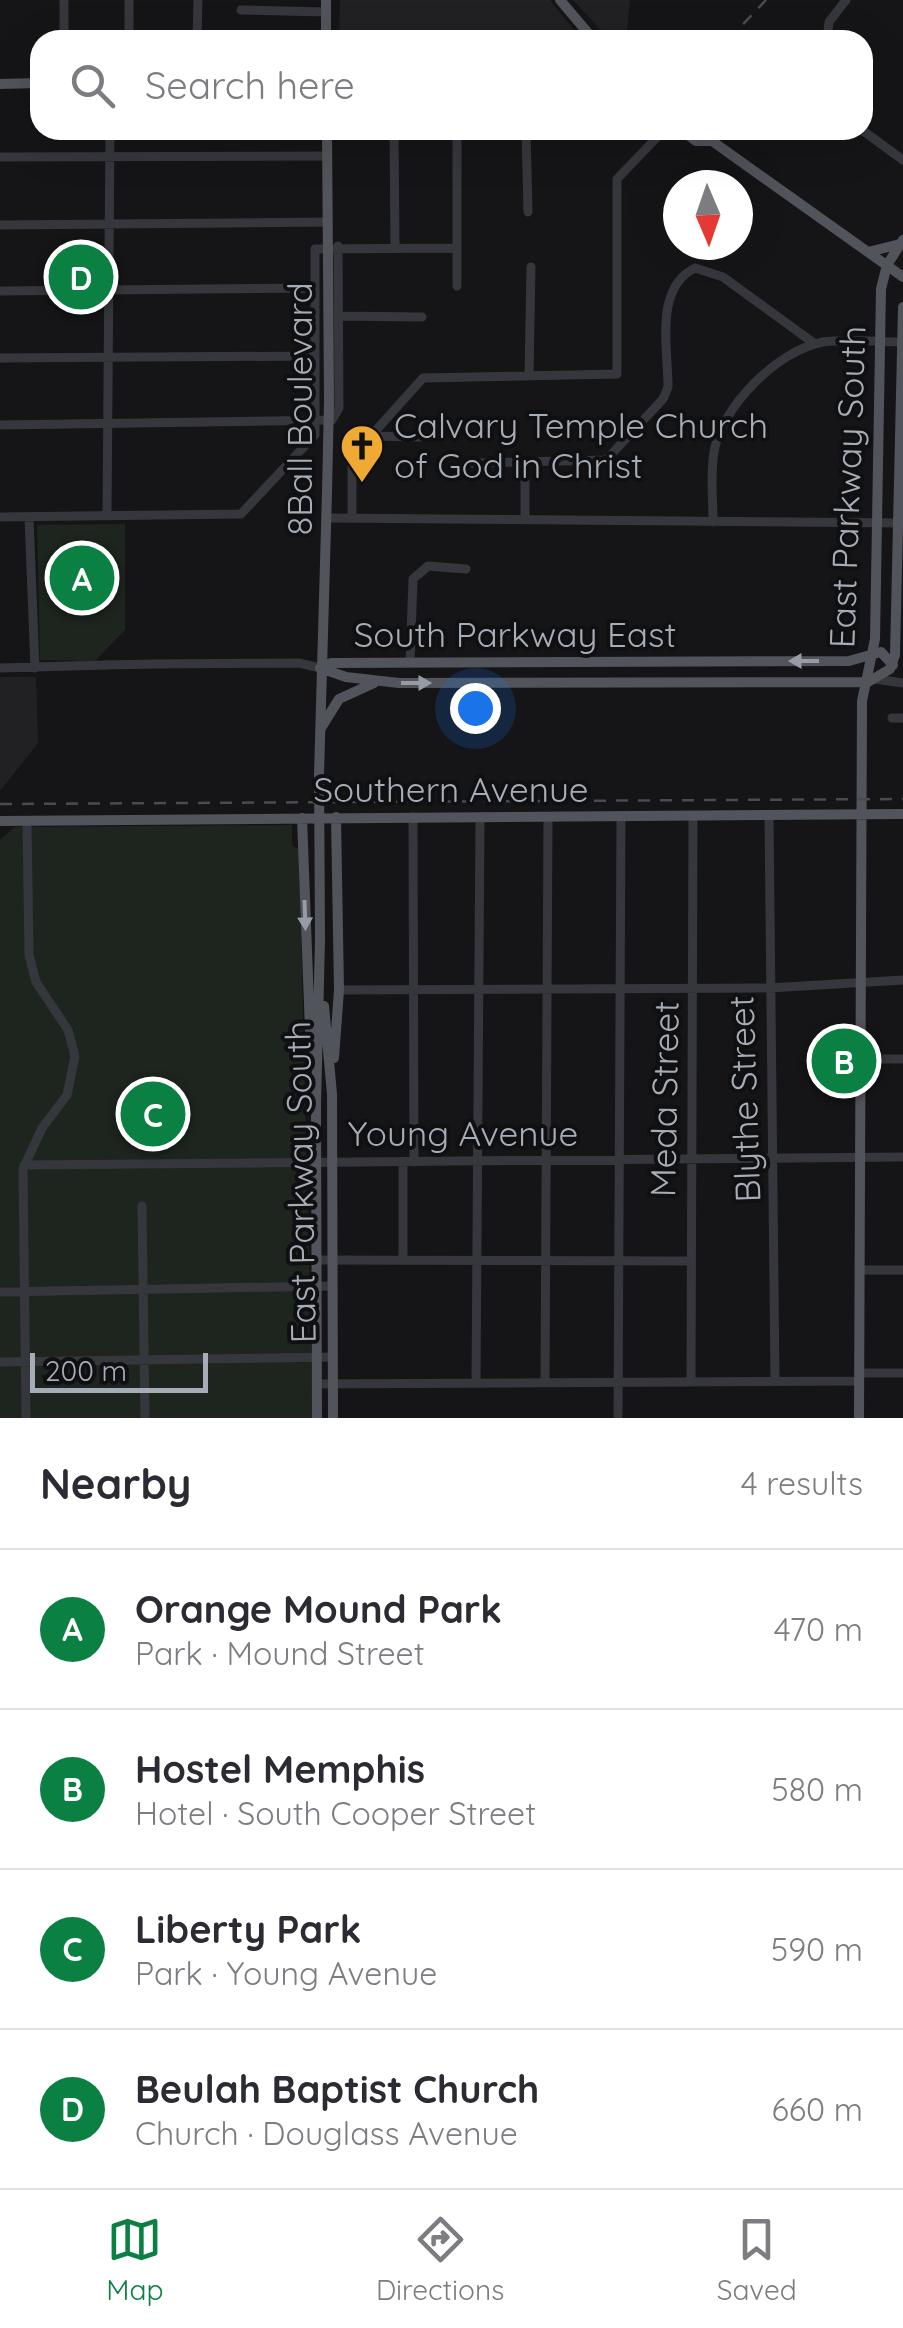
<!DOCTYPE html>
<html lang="en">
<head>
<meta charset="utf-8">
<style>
	:root { --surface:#fff; --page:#f7f7f7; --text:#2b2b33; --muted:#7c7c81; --line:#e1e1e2; --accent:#0b8043 }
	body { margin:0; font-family:Quicksand,sans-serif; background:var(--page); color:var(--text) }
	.compass { position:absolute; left:663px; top:170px; width:90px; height:90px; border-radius:50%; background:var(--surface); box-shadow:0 10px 40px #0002; rotate:178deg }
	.scale { position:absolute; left:30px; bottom:25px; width:178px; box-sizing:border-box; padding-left:10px; border:5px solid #a7adb7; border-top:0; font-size:28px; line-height:35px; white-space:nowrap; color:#a7adb7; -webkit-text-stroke:8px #101012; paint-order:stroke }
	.you { position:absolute; left:475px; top:708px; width:35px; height:35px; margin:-25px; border:8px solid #fff; border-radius:50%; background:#1a73e8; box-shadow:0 0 0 15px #1a73e833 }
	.badge { display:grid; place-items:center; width:65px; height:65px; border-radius:50%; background:var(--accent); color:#fff; font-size:32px; font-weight:700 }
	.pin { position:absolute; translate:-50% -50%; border:5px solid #fff; box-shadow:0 2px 10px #0006 }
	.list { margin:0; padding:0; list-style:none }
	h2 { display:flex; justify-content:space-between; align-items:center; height:130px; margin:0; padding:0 40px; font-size:42px }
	h2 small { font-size:32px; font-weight:400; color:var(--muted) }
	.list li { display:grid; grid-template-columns:65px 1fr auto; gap:30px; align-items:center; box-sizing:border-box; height:160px; padding:0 40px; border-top:2px solid var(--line) }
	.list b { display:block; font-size:38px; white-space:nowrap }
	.list p { margin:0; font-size:32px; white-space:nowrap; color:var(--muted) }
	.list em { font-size:32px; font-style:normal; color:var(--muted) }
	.icon { flex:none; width:55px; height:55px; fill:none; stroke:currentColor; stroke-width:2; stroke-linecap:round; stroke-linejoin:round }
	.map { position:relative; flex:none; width:903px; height:1418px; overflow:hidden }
	.search { position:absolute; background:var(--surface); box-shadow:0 10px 40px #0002; left:30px; right:30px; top:30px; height:110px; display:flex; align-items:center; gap:25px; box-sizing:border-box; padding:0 35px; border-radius:30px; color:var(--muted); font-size:38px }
	.sheet { height:770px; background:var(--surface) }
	nav { display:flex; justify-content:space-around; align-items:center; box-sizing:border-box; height:140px; border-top:2px solid var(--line); background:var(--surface); font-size:28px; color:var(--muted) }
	nav a { display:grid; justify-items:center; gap:5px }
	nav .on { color:var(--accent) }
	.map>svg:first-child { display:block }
</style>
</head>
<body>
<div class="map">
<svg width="903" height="1418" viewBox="0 0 903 1418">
	<rect width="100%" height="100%" fill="#151517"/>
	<path fill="#212124" d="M340 0H550L582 40H339Z
		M573 0H630L626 40H610Z
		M0 677H36L38 743 0 791Z"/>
	<path fill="#1d251e" d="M125 524V630L95 661 40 660 37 525Z
		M292 825V846L299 849 313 1418H0V840L15 827Z"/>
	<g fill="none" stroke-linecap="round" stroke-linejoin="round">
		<path stroke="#36373c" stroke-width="9" d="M64 0V40
			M129 0V40
			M241 10 325 12
			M197 40 198 0
			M827 40 829 22 846 0
			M394 130 395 247
			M457 130V286
			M526 130 528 212
			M862 130 903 160
			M0 157 327 156
			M0 225 327 222
			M0 291 313 288
			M338 316 422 317
			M0 358 314 356
			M529 375 531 267
			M0 425 332 420 339 408 338 246
			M371 436 421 437
			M472 463 606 460 663 399 668 387C668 348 654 288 695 268L723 277 815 344
			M107 516 110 130
			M0 517 241 514 315 435V249L457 248
			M29 517 35 668
			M328 518 903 523
			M352 518V457L423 378 617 374V179L664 130
			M525 519V463
			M713 522C713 499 710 475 714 452 721 407 778 350 823 342 847 338 876 342 901 342
			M410 663 413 579 428 566 466 569
			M153 664 299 663 320 668
			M0 668 106 665
			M875 679 903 683
			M892 718H903
			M769 816 775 1381
			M413 817 414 1162
			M339 990 769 988 903 980
			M863 1059H903
			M403 1162V1260
			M24 1165 903 1157
			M142 1206 145 1418
			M315 1260 691 1261
			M860 1270H903
			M0 1292 331 1286
			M0 1362 333 1357
			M859 1373H903
			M545 1382 548 817
			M691 1382 693 817
			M476 1383 480 817
			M317 1384 859 1381
			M26 1418 23 1169 42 1128 67 1095 75 1056 68 1030 36 982 29 955 27 821
			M618 1418 621 816"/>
		<path stroke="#52545b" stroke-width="10" d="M326 0V40
			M560 0 594 40
			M0 84 40 83
			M327 130 329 400
			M681 130 696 141H712
			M705 130 712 141 903 277
			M868 252 900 244
			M320 668 346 677 399 683 868 682 890 669 895 655 903 307
			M321 668 331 663 849 661 881 652 893 665
			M321 728 339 699 374 683
			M319 775 327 492
			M302 818 311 1057
			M0 821 903 814
			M324 1006 332 1094 333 1418
			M334 1058 339 990 336 817
			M317 1418 316 1106 320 939
			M859 1418 862 701 875 639 881 289 887 265 903 240"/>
		<path stroke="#494b51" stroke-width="2.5" stroke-dasharray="12 10" stroke-linecap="butt" d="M728 40 766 0
			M0 804 903 799"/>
		<path stroke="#36373c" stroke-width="9" d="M106 665 153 664"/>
		<path stroke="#52545b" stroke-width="10" d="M327 492 329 400
			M319 775 320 939"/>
	</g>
	<defs><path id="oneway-solid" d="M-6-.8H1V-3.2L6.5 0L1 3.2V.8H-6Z" transform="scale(2.5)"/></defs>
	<g fill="#969ba5">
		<use href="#oneway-solid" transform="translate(804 661) rotate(180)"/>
		<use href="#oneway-solid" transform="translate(416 683)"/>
		<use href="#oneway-solid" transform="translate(305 915) rotate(88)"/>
	</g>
	<defs>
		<g id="church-pin" transform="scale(2.25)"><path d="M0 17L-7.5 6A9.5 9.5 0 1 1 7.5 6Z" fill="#f0aa34" stroke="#101012"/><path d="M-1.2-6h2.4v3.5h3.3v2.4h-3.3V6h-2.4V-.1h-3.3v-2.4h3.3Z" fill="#111"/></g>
	</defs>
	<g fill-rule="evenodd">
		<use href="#church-pin" x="362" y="446"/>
	</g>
	<g text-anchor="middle" stroke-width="8" stroke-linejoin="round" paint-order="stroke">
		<g font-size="35" fill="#a7adb7" stroke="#101012">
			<text transform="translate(300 409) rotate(-90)" y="12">8Ball Boulevard</text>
			<text transform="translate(848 487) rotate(-88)" y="12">East Parkway South</text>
			<text x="515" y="647">South Parkway East</text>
			<text x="451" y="802">Southern Avenue</text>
			<text transform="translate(665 1099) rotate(-89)" y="12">Meda Street</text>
			<text transform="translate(745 1099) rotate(-92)" y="12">Blythe Street</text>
			<text x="463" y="1146">Young Avenue</text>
			<text transform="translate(301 1182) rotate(-91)" y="12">East Parkway South</text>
		</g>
		<g font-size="35" fill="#a7adb7" stroke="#101012" text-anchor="start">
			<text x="394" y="438">Calvary Temple Church<tspan x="394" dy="40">of God in Christ</tspan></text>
		</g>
	</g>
</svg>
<svg class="compass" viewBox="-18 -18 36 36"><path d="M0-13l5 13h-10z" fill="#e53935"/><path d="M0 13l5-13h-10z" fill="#7c7c81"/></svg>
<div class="scale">200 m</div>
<div class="you"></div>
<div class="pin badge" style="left:82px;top:578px">A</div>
<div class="pin badge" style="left:844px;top:1061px">B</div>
<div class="pin badge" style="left:153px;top:1114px">C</div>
<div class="pin badge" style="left:81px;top:277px">D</div>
<div class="search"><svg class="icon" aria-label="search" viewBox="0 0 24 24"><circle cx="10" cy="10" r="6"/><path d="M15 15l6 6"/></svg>Search here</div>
</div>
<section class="sheet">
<h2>Nearby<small>4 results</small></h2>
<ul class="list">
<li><span class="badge">A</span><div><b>Orange Mound Park</b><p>Park · Mound Street</p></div><em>470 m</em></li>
<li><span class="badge">B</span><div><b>Hostel Memphis</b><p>Hotel · South Cooper Street</p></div><em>580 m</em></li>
<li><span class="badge">C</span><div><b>Liberty Park</b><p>Park · Young Avenue</p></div><em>590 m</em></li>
<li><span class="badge">D</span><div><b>Beulah Baptist Church</b><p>Church · Douglass Avenue</p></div><em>660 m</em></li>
</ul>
</section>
<nav>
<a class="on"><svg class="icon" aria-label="map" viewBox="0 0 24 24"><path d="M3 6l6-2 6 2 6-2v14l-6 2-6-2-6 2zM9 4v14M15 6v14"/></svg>Map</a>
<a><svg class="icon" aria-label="directions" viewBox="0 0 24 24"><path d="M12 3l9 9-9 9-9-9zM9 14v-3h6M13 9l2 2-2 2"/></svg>Directions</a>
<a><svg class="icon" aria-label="saved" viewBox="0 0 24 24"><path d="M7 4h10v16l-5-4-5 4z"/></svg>Saved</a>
</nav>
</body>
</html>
